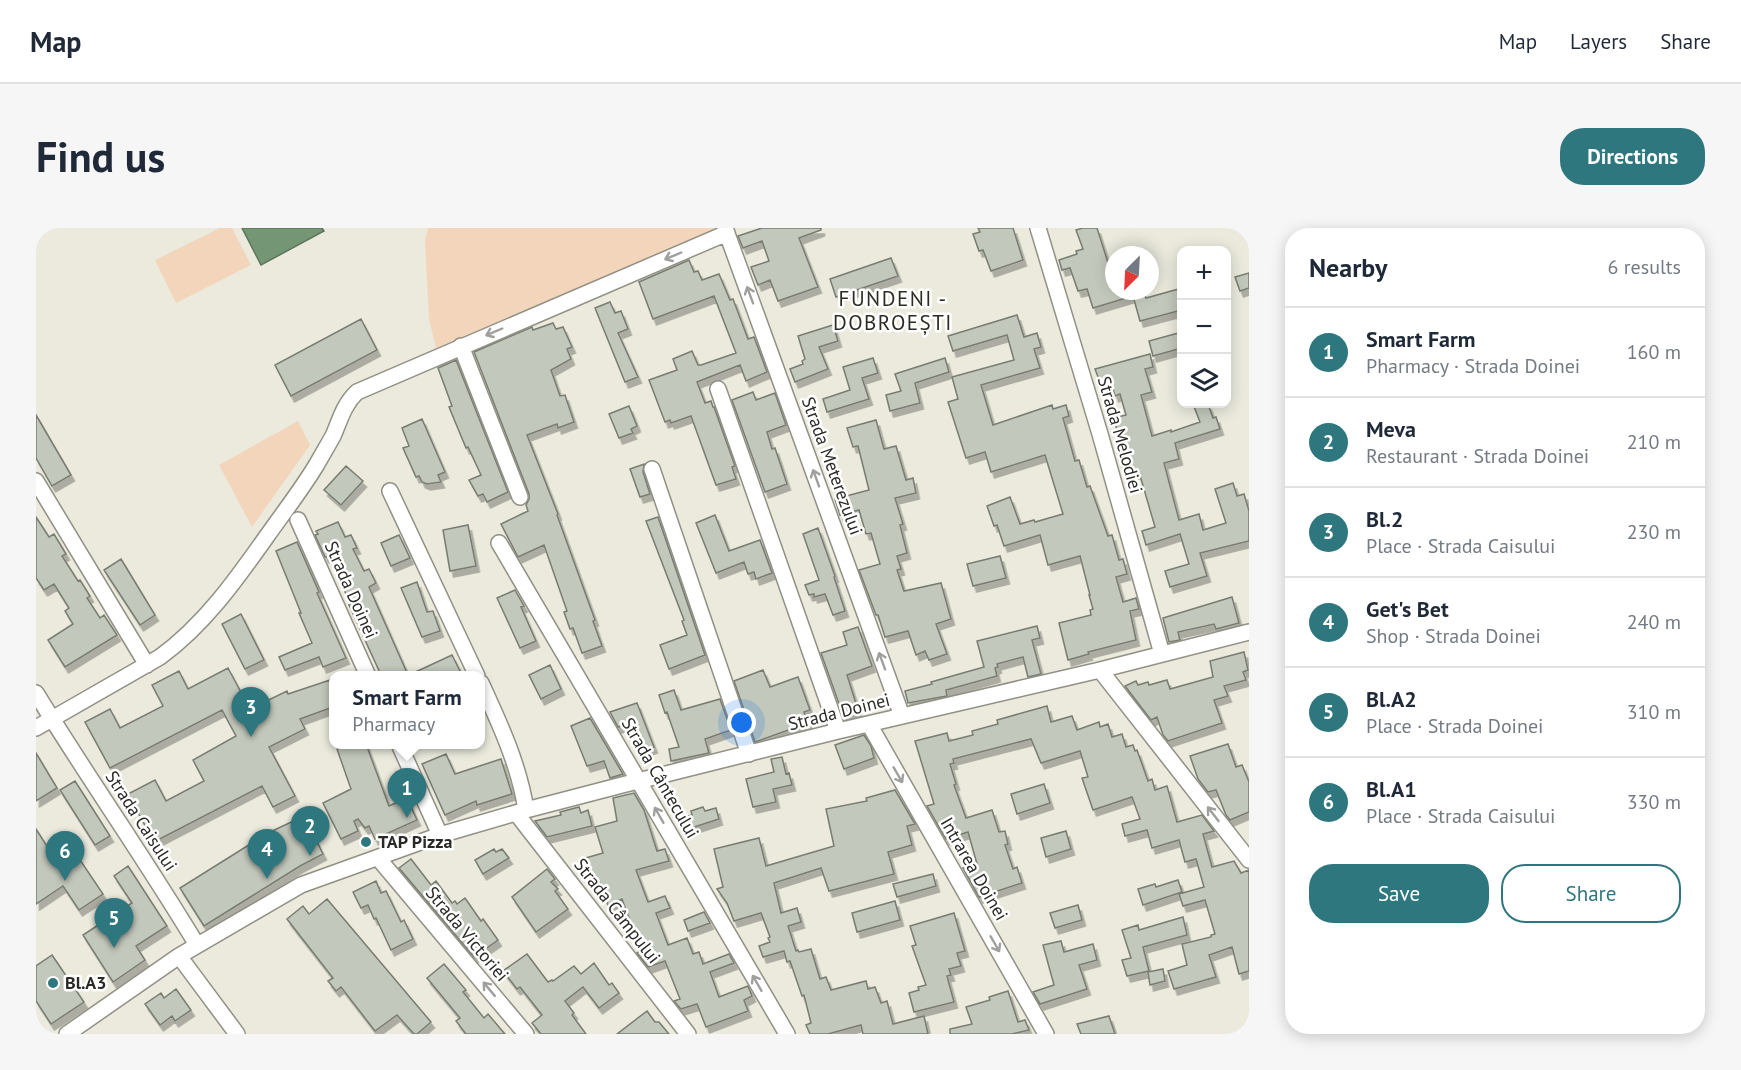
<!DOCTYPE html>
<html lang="en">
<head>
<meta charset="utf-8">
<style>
	:root { --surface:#fff; --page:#f6f6f7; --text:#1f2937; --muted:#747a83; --line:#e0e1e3; --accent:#2f777f }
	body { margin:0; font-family:"PT Sans",sans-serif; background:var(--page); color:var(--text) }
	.controls { position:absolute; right:18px; top:18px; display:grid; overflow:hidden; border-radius:12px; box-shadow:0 3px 15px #0003 }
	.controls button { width:54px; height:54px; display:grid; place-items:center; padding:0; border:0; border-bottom:2px solid var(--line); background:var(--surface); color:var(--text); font:30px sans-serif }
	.compass { position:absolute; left:1069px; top:18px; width:54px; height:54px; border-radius:50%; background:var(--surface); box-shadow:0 3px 15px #0003; rotate:204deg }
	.you { position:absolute; left:706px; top:495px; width:21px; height:21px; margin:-15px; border:4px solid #fff; border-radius:50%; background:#1a73e8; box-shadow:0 0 0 9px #1a73e833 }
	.badge { display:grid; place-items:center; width:39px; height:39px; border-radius:50%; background:var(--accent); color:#fff; font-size:20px; font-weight:700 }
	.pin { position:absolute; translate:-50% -50px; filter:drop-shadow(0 2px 3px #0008) }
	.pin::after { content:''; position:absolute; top:32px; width:21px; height:18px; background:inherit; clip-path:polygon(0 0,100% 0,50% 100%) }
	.popup { position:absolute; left:293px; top:443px; width:156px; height:78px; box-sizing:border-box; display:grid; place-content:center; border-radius:12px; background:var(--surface); filter:drop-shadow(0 2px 4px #0005); font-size:20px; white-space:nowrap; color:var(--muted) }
	.popup b { font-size:22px; color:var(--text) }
	.popup::after { content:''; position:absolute; left:50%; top:100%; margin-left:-12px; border:12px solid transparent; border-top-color:var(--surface) }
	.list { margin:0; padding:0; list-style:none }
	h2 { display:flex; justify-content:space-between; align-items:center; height:78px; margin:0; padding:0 24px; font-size:26px }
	h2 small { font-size:20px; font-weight:400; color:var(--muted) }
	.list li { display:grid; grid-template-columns:39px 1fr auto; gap:18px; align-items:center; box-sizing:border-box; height:90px; padding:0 24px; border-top:2px solid var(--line) }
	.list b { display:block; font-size:22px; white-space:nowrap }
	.list p { margin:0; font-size:20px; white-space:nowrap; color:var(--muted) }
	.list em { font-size:20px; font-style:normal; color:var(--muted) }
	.actions { display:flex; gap:12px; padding:18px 24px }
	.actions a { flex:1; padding:14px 0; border:2px solid var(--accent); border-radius:24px; text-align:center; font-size:21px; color:var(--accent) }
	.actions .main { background:var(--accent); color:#fff }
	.icon { flex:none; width:33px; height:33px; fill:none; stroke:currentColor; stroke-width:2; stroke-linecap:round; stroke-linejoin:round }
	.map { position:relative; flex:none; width:1213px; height:806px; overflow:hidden; border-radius:24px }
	header { display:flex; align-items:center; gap:36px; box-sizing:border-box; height:84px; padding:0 30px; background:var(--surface); border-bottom:2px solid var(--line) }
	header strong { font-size:28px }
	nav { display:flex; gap:33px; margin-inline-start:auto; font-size:21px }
	.intro { display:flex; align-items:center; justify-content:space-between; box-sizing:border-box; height:144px; padding:0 36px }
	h1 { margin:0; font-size:42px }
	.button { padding:15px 27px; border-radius:24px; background:var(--accent); color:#fff; font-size:21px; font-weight:700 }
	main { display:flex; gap:36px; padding:0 36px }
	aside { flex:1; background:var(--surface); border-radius:24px; box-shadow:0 3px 15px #0003 }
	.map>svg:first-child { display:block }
</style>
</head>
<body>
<header>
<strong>Map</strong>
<nav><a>Map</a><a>Layers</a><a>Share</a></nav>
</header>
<div class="intro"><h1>Find us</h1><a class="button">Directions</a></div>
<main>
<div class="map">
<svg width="1213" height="806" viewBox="0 0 1213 806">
	<defs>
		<filter id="shadow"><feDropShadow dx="3.5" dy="6" stdDeviation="0" flood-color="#0004"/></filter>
	</defs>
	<rect width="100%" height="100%" fill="#ebeadd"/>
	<path fill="#f3d5bb" d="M184 0H196L215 37 140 75 119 32Z
		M392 0H682L400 120 393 91 389 13Z
		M262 193 274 217 216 299 183 237Z"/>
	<path fill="#759674" stroke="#5e755c" stroke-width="1.5" d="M206 0H286L288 3 225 37Z"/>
	<path fill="#c3c8bc" stroke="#787c71" stroke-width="1.5" filter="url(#shadow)" d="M726 0H785V2L763 10 782 59 742 73 734 52 722 57 715 39 733 33 726 13 707 20 702 8Z
		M942 0H977L987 32 955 43 947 22 943 23 937 6 944 4Z
		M1047 0H1061L1074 41 1078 40V63H1107L1110 70 1146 60V82L1104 93 1097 68 1057 80 1051 61 1042 63 1034 40 1026 42 1023 32 1041 26 1040 23 1047 21 1040 2Z
		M855 30 862 48 800 69 794 51Z
		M653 32 658 44 662 43 666 52 683 46 694 72 697 71 712 111 718 109 731 144 710 153 704 137 661 154 669 175 675 173 677 179H678L699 238 696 239 700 251 680 257 655 188 635 195 634 192 629 194 613 152 641 142 637 131 656 123 662 137H665L700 125 678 68 617 91 603 54Z
		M1213 45V60L1204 63 1199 49Z
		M574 74 579 85 585 83 592 101 582 105 602 149 589 154 559 80Z
		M981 87 988 109 1001 105 1005 119 998 121 1004 140 945 157 957 197 1016 177 1017 181 1030 177 1033 188 1027 190 1039 233 1043 232 1051 259 1054 258 1072 308 1076 307 1083 332 1087 331 1091 346 1080 349 1087 374 1100 370 1103 381 1094 383 1100 412 1052 424 1053 426 1032 432 1023 395 1055 387 1054 382 1057 381 1053 367H1054L1044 328 1012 337 1004 307 968 318 961 297 958 298 951 278 974 269 984 296 998 292 999 294 1027 286 1009 227 955 244 949 224 930 230 912 174 922 171 916 149 978 132 971 107 917 123 912 108Z
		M325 91 341 122 255 168 239 137Z
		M517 95 520 101 527 99 536 119 531 121 535 131 515 142 524 168 529 167 538 194 522 200 521 196 491 207 522 286 521 287 559 392 557 393 566 418 546 425 537 400 534 401 528 384 531 383 508 317 482 329 465 296 492 283 490 277 493 271V266L438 124 496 99 497 102Z
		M797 97 802 113 783 119 792 141 759 154 754 141 767 136 766 133 769 131 762 108Z
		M1146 104V120L1117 128 1113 113Z
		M1114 126 1117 139 1109 141 1116 164 1105 167 1116 208 1135 202V204L1164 194 1157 176H1172L1177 190 1180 189 1184 201 1139 215 1143 231 1128 235 1143 292 1163 286 1167 302 1190 295 1179 261 1197 255 1201 268 1208 266 1213 283V313L1164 325 1171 348 1134 359 1129 343 1153 336 1144 306 1110 317 1106 303 1119 299 1103 244 1089 248 1082 224 1086 223 1078 190 1090 187 1084 166 1079 168 1074 151 1064 154 1059 141Z
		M837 130 842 145 826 150 833 171 791 184 787 171 814 162 807 139Z
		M909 130 913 144 879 155 884 175 854 183 850 167 865 163 859 146Z
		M420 132 472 264 451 274 447 266 442 268 433 252 445 247 432 219 430 220 413 179 416 178 402 140Z
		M717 164 720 172 739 165 750 197 731 204 736 221 739 220 751 256 729 264 696 172Z
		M593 178 601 198 595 201 597 205 583 210 573 186Z
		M0 187 35 247 16 258 0 230Z
		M386 191 409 244 402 247 405 254 391 256 386 254 383 248 380 249 367 220 373 218 366 200Z
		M840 192 848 221 860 218 870 252 877 250 880 265 859 270 867 296 864 297 871 325 861 328 865 341 861 342 868 363 905 355 915 391 900 396 911 426 893 432 889 423 880 427 872 403 849 409 842 387H840L823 342 844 336 835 305 830 306 823 282 804 287 799 271 833 262 822 218 817 219 811 200Z
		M608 236 607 244 614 266 604 269 594 241Z
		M310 238 327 253 305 277 288 262Z
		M679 287 693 323 724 312 736 345 720 351 718 344 712 346 708 334 680 345 660 295Z
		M0 289 13 309 18 306 30 326 26 328 42 353 44 352 54 368 51 370 64 390 68 387 81 407 29 439 12 412 37 396 29 383 33 380 18 356 8 362 0 350Z
		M622 289 669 427 633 441 624 417 651 407 646 393 648 392 610 293Z
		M302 294 309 309 315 307 321 320 317 321 328 343 333 341 340 355 333 359 372 447H345L313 377H315L294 331 291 329H289L279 307 282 306 280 303Z
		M432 297 440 338 414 343 407 302Z
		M782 300 799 348 798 349 809 383 797 387 789 366 778 369V366L773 367 769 357 783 352 767 306Z
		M363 307 374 330 355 338 345 315Z
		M261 314 283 364 281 365 310 430 287 439 283 429 249 442 243 429 276 415 263 385H265L240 323Z
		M964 328 970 350 937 358 931 336Z
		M85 331 119 387 104 397 68 342Z
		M381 354 391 384 397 383 404 403 386 409 365 360Z
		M479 362 488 378 485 379 500 413 484 420 461 370Z
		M1196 369 1203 395 1180 401 1178 396 1142 404 1144 412 1133 414 1127 390Z
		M205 386 228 432 209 441 186 396Z
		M1001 398 1004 410 996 412 1005 446 992 449 987 429 961 436 962 439 959 440 961 448 910 462 911 468 872 475 869 463 896 456 895 454 948 439 941 413Z
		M822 399 836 438 811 447 822 482 807 487 785 425 811 417 807 404Z
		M1208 424 1212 442 1207 444 1210 452 1188 458 1192 468 1178 472 1186 495 1132 513 1127 507 1121 489 1115 492 1089 458 1100 453 1102 457 1112 454 1113 457 1131 452 1134 461 1177 449 1174 433Z
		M416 427 426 447H373Z
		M514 437 525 461 505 471 493 447Z
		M192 440 214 481 251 463 252 466 294 452 297 463V479L264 491 269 501 233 519 259 568 237 579 226 558 118 614 92 566 119 552 130 573 168 553 157 532 200 508 186 482 74 540 49 494 74 481 84 500 127 478 116 457 143 443 152 461Z
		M727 442 734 459 762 449 774 482 768 484 772 495 719 514 698 453Z
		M638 462 645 482 684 471 695 502 669 511 673 525 635 533 633 521 643 519 631 484 629 485 623 467Z
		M601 475 618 519 607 523 596 495 582 499 574 484Z
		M1011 478 1015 494 1036 488 1041 502 1063 494 1064 499 1072 496 1076 509 1086 506 1090 519 1097 517 1099 523 1101 522 1112 553 1116 551 1119 562 1131 558 1141 594 1166 587 1178 603 1167 606 1176 639 1198 633 1205 645 1213 642V743L1203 746 1196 719 1173 727 1180 749 1138 761 1132 743 1151 737 1146 716 1175 709V707L1179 706 1169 672 1147 678 1143 666 1168 659 1160 631 1149 634 1143 612 1116 620 1111 602 1089 608 1086 596 1104 591 1096 569 1057 582 1046 550 1052 549 1044 523 1005 535 995 511 917 531 918 535 914 536 920 556 918 557 930 590 956 582 963 604 969 603 972 616 969 617 977 641 981 639 986 655 943 669 927 640 941 636 932 604 910 611 891 578 898 576 879 513 911 505 913 513 937 507 936 503 962 496 961 492Z
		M554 490 587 546 574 550 568 533 551 538 535 498Z
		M828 507 835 518 838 530 808 541 799 517Z
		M314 516H330L353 578 371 570 381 592 339 611 333 598 329 600 322 591 318 593 322 603 305 611 287 575 315 561 301 521Z
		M1192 516 1200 539 1206 537 1213 554V584L1194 592 1190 587 1180 562 1172 564 1162 551 1154 528Z
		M0 525 21 560 0 573Z
		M410 526 419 546 465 531 476 566 441 577 440 573 409 587 386 536Z
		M746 529 750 546 753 545 756 557 737 561 740 574 717 579 710 551 738 544 735 531Z
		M39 553 74 608 59 617 24 562Z
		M1008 556 1014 575 981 586 975 566Z
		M859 562 879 596 871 598 876 617 852 624 858 646 793 663 785 640 738 655 745 685 761 680 765 694 752 698 760 723 762 722 763 724 775 721 784 751 790 749 795 762 830 753 832 761 839 759 845 775 851 773 857 796 888 788 892 806H827L825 797 792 806H774L770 797 775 795 768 767 766 768 754 733 751 734 748 723 727 729 723 718 734 714 732 710 734 709 725 685 698 693 691 675 681 661 687 659 678 621 723 610 730 638 798 618 790 581 831 573 830 570Z
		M598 565 608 582 621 623 629 621 633 633 600 642 612 674 629 668 634 680 620 685 632 717 651 710 657 726 663 724 667 736 693 726 698 735 674 744 683 769 712 758 716 768 708 772 712 783 670 799 661 776 645 781 638 773 644 771 629 733 612 739 601 725 603 724 596 705 598 704 586 671 572 677 563 653 553 656 546 631 567 625 559 599 581 593 577 570Z
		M543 579 545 585 552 582 556 598 511 609 499 593 525 587 524 584Z
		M667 579 669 583 680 580 683 591 652 601 648 589 656 587 655 583Z
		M268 588 287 626 264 638 168 698 144 660 232 605Z
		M0 601 21 634 38 623 67 666 43 682 27 658 0 676Z
		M1030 603 1035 621 1010 629 1005 610Z
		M458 621 460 624 466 621 473 630 447 646 439 632Z
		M375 631 395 657 400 653 416 675 419 673 421 676 429 670 445 693 447 691 462 712 438 729 363 640Z
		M92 638 131 698 100 718 109 732 77 754 47 707 96 675 78 648Z
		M511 641 519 651 515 654 522 661 519 663 532 681 500 704 476 669Z
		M897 646 900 658 861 669 857 656Z
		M1142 652 1146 664 1107 677 1102 661 1119 656 1120 659Z
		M340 653 345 665 350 663 365 694 368 692 377 711 355 722 340 690 338 691 332 677 325 680 317 664Z
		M291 671 395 794 381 806H378L361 787 339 803 305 759 300 763 292 753 297 750 251 691 267 678 273 686Z
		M859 673 864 692 821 704 816 685Z
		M1042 677 1046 692 1019 700 1014 685Z
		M668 684 674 695 652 703 648 692Z
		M918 685 929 723 921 725 925 738 913 741 915 747 911 748 918 774 878 784 873 765 883 762 882 759 890 757 876 718 880 717 874 698Z
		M1147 689 1151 707 1107 719 1113 743 1091 748 1086 732 1095 730 1086 702 1102 697 1103 702Z
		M1025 713 1028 724 1057 716 1061 732 1043 737 1051 761 1004 776 997 764 1018 757 1007 717Z
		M491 726 512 754 516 752 517 753 538 738 545 746 558 735 573 757 576 755 583 765 563 780 547 759 529 773 538 785 536 787 550 806H505L496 795 506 787 484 759 481 761 467 743Z
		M16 727 48 774 15 796 0 773V738Z
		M408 736 430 762 427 764 448 790 452 786 469 806H430L420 793 424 790 391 750Z
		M1127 741 1129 753 1114 757 1112 744Z
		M140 761 155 782 139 793 136 788 124 797 109 776 125 765 128 770Z
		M972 763 982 794 989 792 993 802 976 806H914V801L936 796 930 779 954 772 953 769Z
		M611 783 619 794H623L633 806H581Z
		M1073 788 1079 806H1045L1041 796Z"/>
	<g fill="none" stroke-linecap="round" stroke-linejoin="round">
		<g stroke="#919084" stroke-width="18">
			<path id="minor" d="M689 0 866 488
				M1002 0 1064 206 1126 426
				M425 118 484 269
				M682 161 802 503
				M616 241 713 526
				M0 253 111 437
				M354 263 441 448
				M262 292 332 448
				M463 315 751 806
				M1064 442 1213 632
				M445 455C464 496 483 537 490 582
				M0 465C52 550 110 632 161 717
				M833 496 1010 806
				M0 500 124 429C168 397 200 352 231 308 248 284 266 261 281 236 286 227 292 217 297 208 304 192 308 176 321 164L691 5
				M363 516 404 607
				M480 585 652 806
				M342 630 490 806
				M143 728 201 806
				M31 806 143 728 265 657 404 607 490 582 586 557 802 503 1064 442 1213 404"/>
		</g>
		<use href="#minor" stroke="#fff" stroke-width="15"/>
	</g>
	<defs><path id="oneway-shaft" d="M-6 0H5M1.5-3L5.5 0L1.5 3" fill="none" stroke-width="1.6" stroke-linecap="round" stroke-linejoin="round" transform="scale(1.5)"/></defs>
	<g stroke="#9f9f9d">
		<use href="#oneway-shaft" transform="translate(637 28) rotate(157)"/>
		<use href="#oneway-shaft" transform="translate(714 67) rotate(-110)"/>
		<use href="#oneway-shaft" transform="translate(458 104) rotate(157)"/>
		<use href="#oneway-shaft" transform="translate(780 250) rotate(-110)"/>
		<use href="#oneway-shaft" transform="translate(846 433) rotate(-110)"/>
		<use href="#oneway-shaft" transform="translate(862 547) rotate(60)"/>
		<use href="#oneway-shaft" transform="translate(1177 586) rotate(-128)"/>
		<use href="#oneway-shaft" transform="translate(623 587) rotate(-120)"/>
		<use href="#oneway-shaft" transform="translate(959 716) rotate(60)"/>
		<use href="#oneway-shaft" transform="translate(721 755) rotate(-120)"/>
		<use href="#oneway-shaft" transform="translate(453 761) rotate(-130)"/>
	</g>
	<g fill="#2f777f" stroke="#fff" stroke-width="2">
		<circle cx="330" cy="614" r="6"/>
		<circle cx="17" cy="755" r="6"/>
	</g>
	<g text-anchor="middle" stroke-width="5" stroke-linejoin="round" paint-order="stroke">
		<g font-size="18" fill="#2a2925" stroke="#fff">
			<text transform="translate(1084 207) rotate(74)" y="6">Strada Melodiei</text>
			<text transform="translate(796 238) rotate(70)" y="6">Strada Meterezului</text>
			<text transform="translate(315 362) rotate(66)" y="6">Strada Doinei</text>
			<text transform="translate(803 484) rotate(-14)" y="6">Strada Doinei</text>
			<text transform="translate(624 550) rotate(60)" y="6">Strada Cântecului</text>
			<text transform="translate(105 593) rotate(57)" y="6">Strada Caisului</text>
			<text transform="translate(938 641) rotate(60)" y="6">Intrarea Doinei</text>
			<text transform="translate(581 683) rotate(52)" y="6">Strada Câmpului</text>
			<text transform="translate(431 706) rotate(50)" y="6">Strada Victoriei</text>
		</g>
		<g font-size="18" font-weight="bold" fill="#2a2925" stroke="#fff" text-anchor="start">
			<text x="342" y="620">TAP Pizza</text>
			<text x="29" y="761">Bl.A3</text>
		</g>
		<g font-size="21" letter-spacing="1.5" fill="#2d2c23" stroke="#fff">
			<text x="857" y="78">FUNDENI -<tspan x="857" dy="24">DOBROEȘTI</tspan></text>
		</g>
	</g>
</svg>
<div class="controls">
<button>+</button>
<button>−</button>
<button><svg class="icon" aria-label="layers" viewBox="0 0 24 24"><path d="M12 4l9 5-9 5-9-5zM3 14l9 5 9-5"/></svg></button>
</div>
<svg class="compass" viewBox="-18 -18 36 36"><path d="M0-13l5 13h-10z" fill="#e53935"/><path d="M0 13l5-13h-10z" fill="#747a83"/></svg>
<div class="you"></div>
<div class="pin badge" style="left:371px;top:590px">1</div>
<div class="popup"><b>Smart Farm</b>Pharmacy</div>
<div class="pin badge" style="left:274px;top:628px">2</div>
<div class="pin badge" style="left:215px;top:509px">3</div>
<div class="pin badge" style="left:231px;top:651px">4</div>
<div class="pin badge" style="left:78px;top:720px">5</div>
<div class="pin badge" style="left:29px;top:653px">6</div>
</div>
<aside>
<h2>Nearby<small>6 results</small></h2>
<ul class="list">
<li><span class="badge">1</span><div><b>Smart Farm</b><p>Pharmacy · Strada Doinei</p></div><em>160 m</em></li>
<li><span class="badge">2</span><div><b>Meva</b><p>Restaurant · Strada Doinei</p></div><em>210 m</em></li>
<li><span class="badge">3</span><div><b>Bl.2</b><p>Place · Strada Caisului</p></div><em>230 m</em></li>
<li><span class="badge">4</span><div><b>Get's Bet</b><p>Shop · Strada Doinei</p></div><em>240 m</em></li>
<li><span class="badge">5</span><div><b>Bl.A2</b><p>Place · Strada Doinei</p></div><em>310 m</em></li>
<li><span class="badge">6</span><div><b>Bl.A1</b><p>Place · Strada Caisului</p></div><em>330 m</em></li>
</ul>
<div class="actions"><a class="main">Save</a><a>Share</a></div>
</aside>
</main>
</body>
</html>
